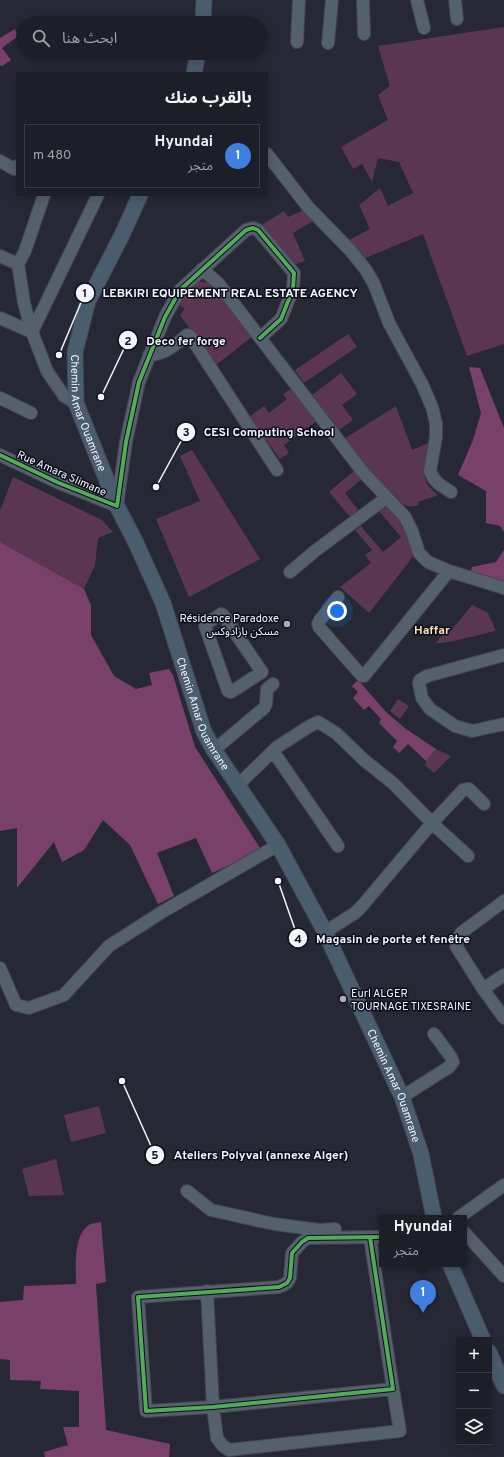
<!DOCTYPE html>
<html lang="ar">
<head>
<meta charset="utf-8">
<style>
	:root { --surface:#1c1e28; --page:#292b34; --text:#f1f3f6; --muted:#a0a2a8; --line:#3a3c45; --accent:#2563eb }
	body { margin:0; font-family:Overpass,"Noto Sans Arabic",sans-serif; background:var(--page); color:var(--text); direction:rtl }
	.controls { position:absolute; right:12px; bottom:12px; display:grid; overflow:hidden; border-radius:0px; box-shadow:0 2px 10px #0003 }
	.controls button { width:36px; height:36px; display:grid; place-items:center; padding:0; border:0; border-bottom:1px solid var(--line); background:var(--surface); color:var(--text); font:20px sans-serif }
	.you { position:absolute; left:337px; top:611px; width:14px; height:14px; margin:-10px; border:3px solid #fff; border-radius:50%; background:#1a73e8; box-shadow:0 0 0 6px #1a73e833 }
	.badge { display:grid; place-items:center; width:26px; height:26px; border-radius:50%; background:var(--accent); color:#fff; font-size:13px; font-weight:700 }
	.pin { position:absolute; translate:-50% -33px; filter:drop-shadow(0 1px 2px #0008) }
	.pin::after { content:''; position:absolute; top:21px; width:14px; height:12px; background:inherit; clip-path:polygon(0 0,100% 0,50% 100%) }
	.popup { position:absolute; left:379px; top:1215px; width:88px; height:52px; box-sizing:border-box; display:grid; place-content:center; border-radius:0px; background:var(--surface); filter:drop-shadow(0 1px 3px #0005); font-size:13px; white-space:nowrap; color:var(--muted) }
	.popup b { font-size:15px; color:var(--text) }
	.popup::after { content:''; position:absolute; left:50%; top:100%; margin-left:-8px; border:8px solid transparent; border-top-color:var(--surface) }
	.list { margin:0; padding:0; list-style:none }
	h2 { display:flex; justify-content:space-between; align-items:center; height:52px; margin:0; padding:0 16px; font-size:17px }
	h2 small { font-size:13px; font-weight:400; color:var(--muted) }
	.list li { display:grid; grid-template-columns:26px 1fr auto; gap:12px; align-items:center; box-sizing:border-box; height:64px; margin:0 8px 8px; padding:0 8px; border:1px solid var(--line); border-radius:0px }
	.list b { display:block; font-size:15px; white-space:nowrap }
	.list p { margin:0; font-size:13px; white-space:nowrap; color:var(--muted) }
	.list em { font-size:13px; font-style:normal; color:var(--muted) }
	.icon { flex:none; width:22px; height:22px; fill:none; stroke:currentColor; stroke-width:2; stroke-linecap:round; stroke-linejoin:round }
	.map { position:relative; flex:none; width:504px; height:1457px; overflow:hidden; direction:ltr }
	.search { position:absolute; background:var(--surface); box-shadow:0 2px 10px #0003; left:16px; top:16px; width:252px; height:44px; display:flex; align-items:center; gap:10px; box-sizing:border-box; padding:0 14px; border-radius:22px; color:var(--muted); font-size:15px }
	.panel { position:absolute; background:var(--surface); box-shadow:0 2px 10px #0003; left:16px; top:72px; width:252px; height:124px; border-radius:0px; direction:rtl }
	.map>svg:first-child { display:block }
</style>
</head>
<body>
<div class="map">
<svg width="504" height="1457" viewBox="0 0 504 1457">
	<rect width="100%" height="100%" fill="#262836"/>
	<path fill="#5b3652" d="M504 27V344L467 356 423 234 363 259 349 240 370 229 359 205 380 188 388 206 413 193 399 162 378 158 372 182 362 164 353 169 341 147 388 120 378 95 390 86 378 46Z
		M307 209 315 220 293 233 305 261 294 265 262 225 284 211 288 217Z
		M194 281 216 284 253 336 216 365 180 315 185 308 176 304Z
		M348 334 357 347 304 383 295 370Z
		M341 373 357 394 342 405 353 420 339 430 312 395Z
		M294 387 318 420 284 445 289 453 280 459 249 417 264 406 269 413 287 399 283 394Z
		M396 406 412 450 431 442C430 452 422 472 426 481 428 487 434 491 438 495L418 502 419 505C415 506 411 507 407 506 387 500 357 456 344 439Z
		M192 450 260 559 189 597 156 519 200 501 180 456Z
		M356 469 363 478 345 493 358 510 350 517 329 492Z
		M13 477 102 520 113 532 98 538 95 565 84 589 0 542V511Z
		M386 505 400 518 414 546 412 558 369 613 340 587 371 563 365 555 372 550 355 530 361 526 383 552 401 537 379 511Z
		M472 605 488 613 496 631C484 633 443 645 436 643L444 632 449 633Z
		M398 699 409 706 400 719 390 711Z
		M436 749 451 756 434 773 425 765 426 761Z
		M99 1106 106 1133 71 1142 64 1115Z
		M56 1159 64 1195 29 1196 22 1169Z"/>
	<path fill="#79406c" d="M15 29 18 36 2 48 11 60 2 66 0 65V38Z
		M469 367 480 368 504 428V532L500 526 486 523V491L458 475 473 440 481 413Z
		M0 542 84 589 91 605V635L114 676 136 689 152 685 149 673 169 669 173 675 195 747 262 851 212 873 196 838 157 853 174 896 158 904 130 845 103 820 84 850 62 862 54 842 17 888V828L0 831Z
		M504 550V585L470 574 472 567 496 562Z
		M358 680 386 712 406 729 436 749 426 761 408 744 399 753 393 747 397 741 379 723 381 719 369 706 364 710 353 698 358 692 352 686Z
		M101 1222 106 1282 96 1284 106 1430 170 1444 169 1457H45L44 1452 68 1445 63 1427H79V1391L40 1389 41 1381 10 1380V1360L0 1359V1302L23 1300 24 1286 76 1284C76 1268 73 1235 89 1225 92 1223 98 1223 101 1222Z"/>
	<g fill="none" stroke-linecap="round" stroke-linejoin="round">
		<g stroke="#444550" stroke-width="14">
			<path id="minor" d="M363 0 364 34
				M417 0 424 28
				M455 0 457 19
				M297 42 299 0
				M328 43 332 0
				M267 154 308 207 350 250 366 270 374 284 389 323 422 384 432 407 436 423V437L430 471 434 479 439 484 451 492
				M0 161 14 169 17 166
				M44 195 25 251 18 264 24 303 32 332 47 371 64 396 76 403
				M0 256 18 264
				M202 269 218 283 362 471 405 517 412 531 419 553 428 562 449 571 504 588
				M0 318 32 332 98 195
				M149 355C164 355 175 345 187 335L190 336 277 470
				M0 398 31 413
				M0 455 59 483 117 506 126 442 139 382 165 317 180 290 246 230 253 228 258 230 294 273 293 289 281 319 260 338
				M290 572 315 551 386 498
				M338 597 320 620 318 624 319 627 362 676H364L449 571
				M221 614 223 615 262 672 231 692 228 691 205 626 206 624Z
				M504 655 427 676 420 680 419 683 422 698 430 709 455 726 472 731 504 724
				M214 750 264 708 266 704 267 689 273 684
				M273 751 338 846
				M238 785 277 747 310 726 318 722 336 733 364 760 394 784 432 823 468 856
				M504 901 461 933 456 946 483 989 504 1018
				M325 932 355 913 362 906 432 823 463 790 469 789 484 804
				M0 968 16 1005 29 1008 64 995 109 946 162 912 278 845
				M483 989 504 975
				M402 1097 449 1067 453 1062 451 1057 434 1034
				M187 1191 211 1210 274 1224 319 1230 335 1229
				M458 1218 504 1185
				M464 1232 504 1276
				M370 1237 393 1389 213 1407 146 1411 138 1297 279 1287 287 1283 290 1278 292 1253 302 1242 308 1238 382 1237
				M207 1291 213 1407 217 1438 222 1445 229 1450 400 1431 393 1389"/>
		</g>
		<g stroke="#444550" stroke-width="17">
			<g id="major">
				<path d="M203 23 204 0"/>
				<path d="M194 73 198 53"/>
				<path id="s1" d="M140 195 122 235 88 301 75 352 76 403 117 506 136 543 163 603 204 732 214 750 278 845 325 932 402 1097 421 1154 434 1218"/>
				<path d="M450 1264 483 1340"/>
				<path d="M489 1352 504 1386"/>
			</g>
		</g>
		<use href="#minor" stroke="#54606c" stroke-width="12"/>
		<use href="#major" stroke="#4a5d6e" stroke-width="15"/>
		<g stroke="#0c0e19" stroke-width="6">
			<path id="cycleway" d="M0 455 59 483 117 506 126 442 139 382 165 317 180 290 246 230 253 228 258 230 294 273 293 289 281 319 260 338
				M370 1237 393 1389 213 1407 146 1411 138 1297 279 1287 287 1283 290 1278 292 1253 302 1242 308 1238 382 1237"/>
		</g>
		<use href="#cycleway" stroke="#51ab58" stroke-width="4"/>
	</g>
	<g fill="#abadb8" stroke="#0c0e19" stroke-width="1.5">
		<circle cx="287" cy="624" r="4"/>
		<circle cx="343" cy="999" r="4"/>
	</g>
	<g text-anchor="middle" stroke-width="3" stroke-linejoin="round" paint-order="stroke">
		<g font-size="11" fill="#f2f4fe" stroke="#0c0e19">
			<text dy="4" stroke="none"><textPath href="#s1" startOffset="234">Chemin Amar Ouamrane</textPath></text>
			<text transform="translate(62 473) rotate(24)" y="4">Rue Amara Slimane</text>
			<text dy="4" stroke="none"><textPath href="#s1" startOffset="558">Chemin Amar Ouamrane</textPath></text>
			<text dy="4" stroke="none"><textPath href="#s1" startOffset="978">Chemin Amar Ouamrane</textPath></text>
		</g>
		<g font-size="11" fill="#f2f4fe" stroke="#0c0e19" text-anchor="end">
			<text x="279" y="622">Résidence Paradoxe<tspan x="279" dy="13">مسكن بارادوكس</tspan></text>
			<text x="351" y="997" text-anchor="start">Eurl ALGER<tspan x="351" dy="13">TOURNAGE TIXESRAINE</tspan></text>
		</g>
		<g font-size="12" font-weight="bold" fill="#fedeb9" stroke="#0c0e19">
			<text x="432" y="634">Haffar</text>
		</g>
	</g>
	<path fill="none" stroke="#f2f4fe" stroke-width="1.5" d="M59 355L85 293M101 397L128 340M156 487L186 432M278 881L298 938M122 1081L155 1155"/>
	<g fill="#f2f4fe" stroke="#0c0e19" stroke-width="1.5">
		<circle cx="59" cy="355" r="4"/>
		<circle cx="101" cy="397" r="4"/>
		<circle cx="156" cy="487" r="4"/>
		<circle cx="278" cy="881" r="4"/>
		<circle cx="122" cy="1081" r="4"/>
		<circle cx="85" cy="293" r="10"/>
		<circle cx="128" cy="340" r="10"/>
		<circle cx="186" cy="432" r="10"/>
		<circle cx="298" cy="938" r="10"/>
		<circle cx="155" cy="1155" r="10"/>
	</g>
	<g font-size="12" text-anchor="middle" font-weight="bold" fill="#111">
		<text x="85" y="297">1</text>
		<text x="128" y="345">2</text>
		<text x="186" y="436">3</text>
		<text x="298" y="943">4</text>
		<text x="155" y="1159">5</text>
	</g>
	<g font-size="12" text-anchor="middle" font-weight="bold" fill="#f2f4fe" stroke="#0c0e19" stroke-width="3" stroke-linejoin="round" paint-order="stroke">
		<text x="230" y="297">LEBKIRI EQUIPEMENT REAL ESTATE AGENCY</text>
		<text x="186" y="345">Deco fer forge</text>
		<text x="269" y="436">CESI Computing School</text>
		<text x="393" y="943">Magasin de porte et fenêtre</text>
		<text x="261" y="1159">Ateliers Polyval (annexe Alger)</text>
	</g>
</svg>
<div class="controls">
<button>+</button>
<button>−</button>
<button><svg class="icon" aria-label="layers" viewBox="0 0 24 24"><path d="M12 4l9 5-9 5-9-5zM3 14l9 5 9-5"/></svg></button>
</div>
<div class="you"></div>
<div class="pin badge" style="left:423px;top:1313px;background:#3f7fe0">1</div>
<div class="popup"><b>Hyundai</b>متجر</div>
<div class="search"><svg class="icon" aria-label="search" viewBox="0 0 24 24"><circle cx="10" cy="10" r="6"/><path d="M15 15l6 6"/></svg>ابحث هنا</div>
<section class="panel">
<h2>بالقرب منك<small></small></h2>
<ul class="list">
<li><span class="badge" style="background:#3f7fe0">1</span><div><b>Hyundai</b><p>متجر</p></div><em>480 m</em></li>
</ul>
</section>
</div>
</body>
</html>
